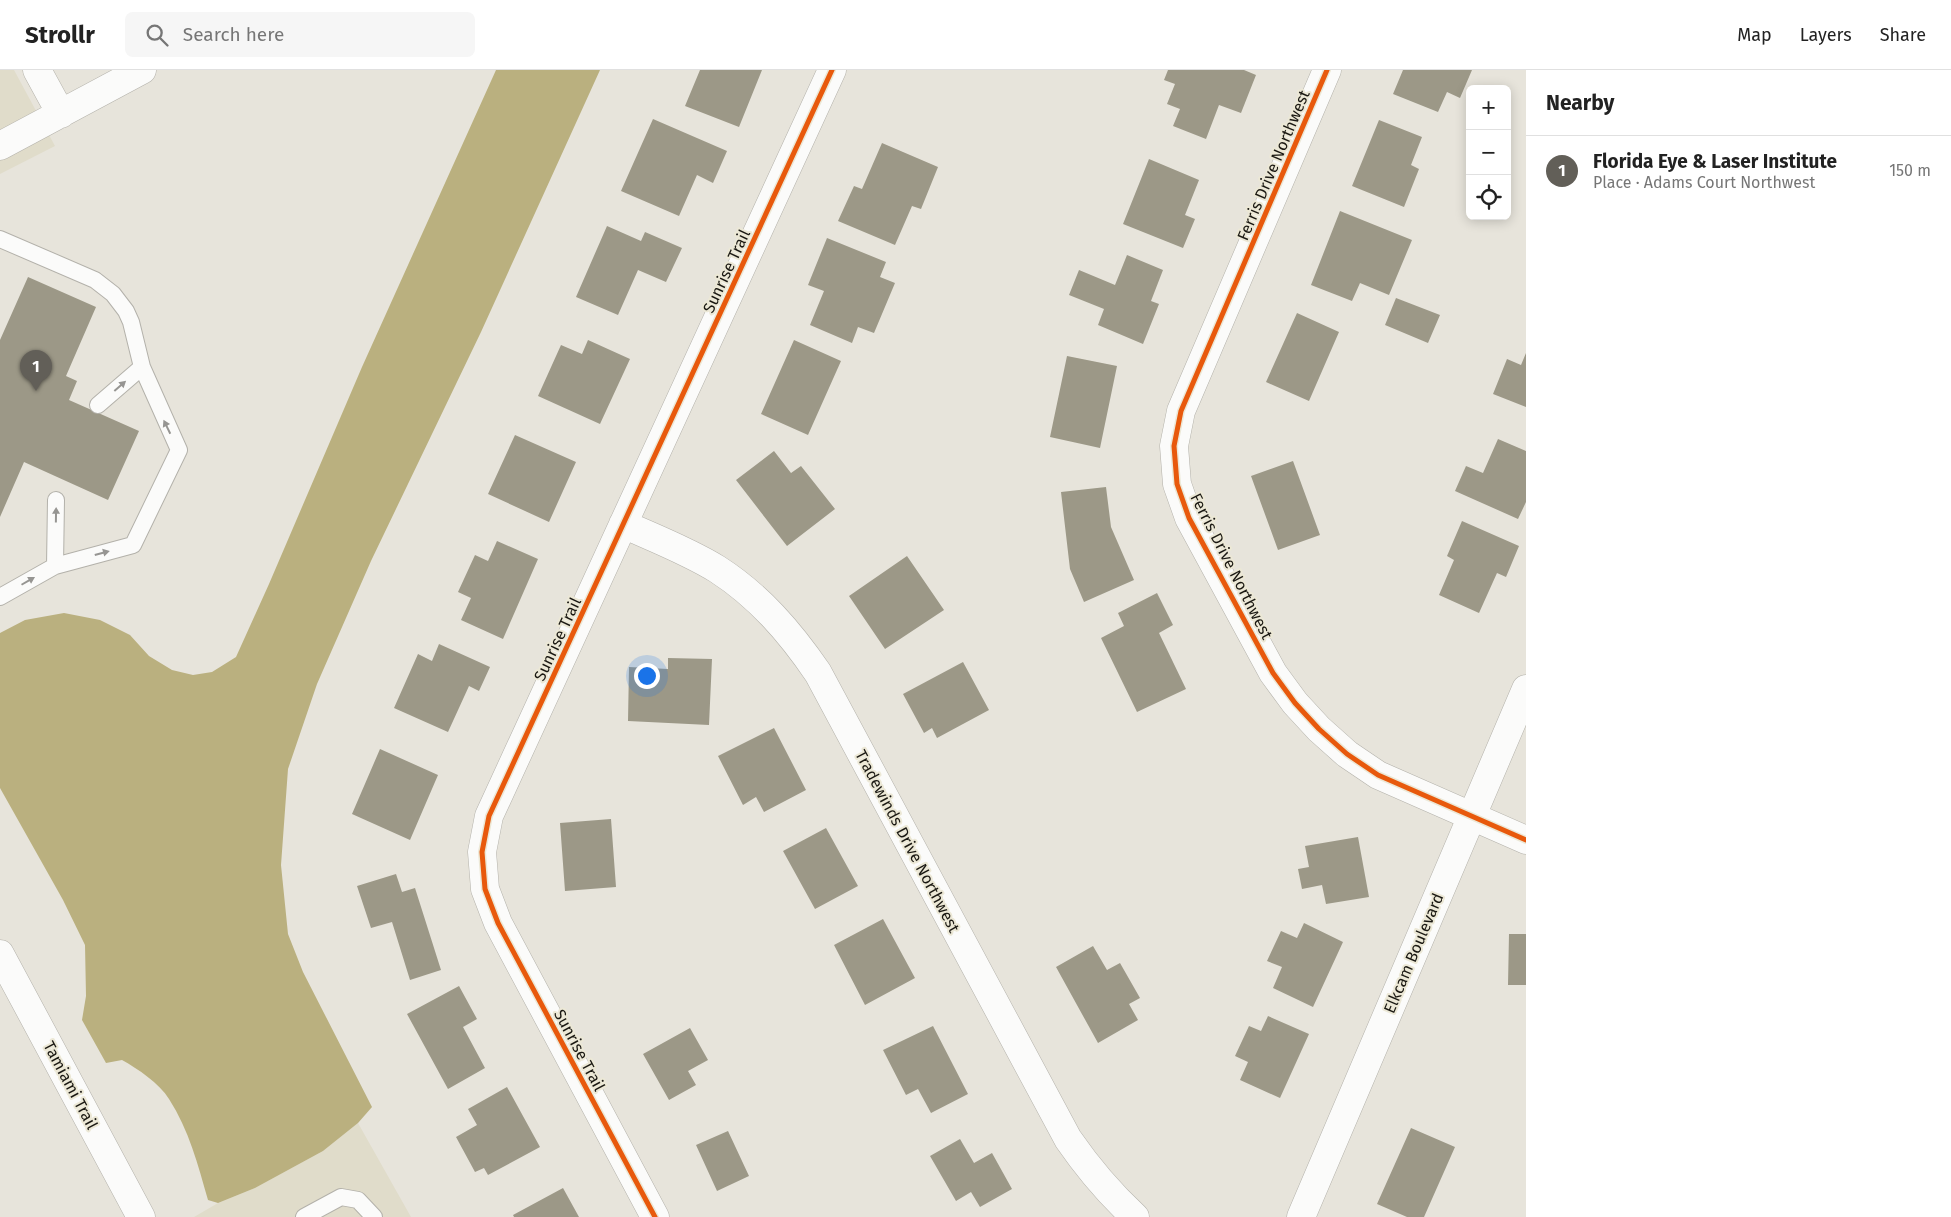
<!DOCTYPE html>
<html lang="en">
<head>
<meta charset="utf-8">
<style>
	:root { --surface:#fff; --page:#f6f6f6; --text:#222; --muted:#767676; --line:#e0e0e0; --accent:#625f58 }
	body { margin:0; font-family:"Fira Sans",sans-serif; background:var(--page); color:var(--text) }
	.controls { position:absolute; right:15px; top:15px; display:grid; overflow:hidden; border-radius:8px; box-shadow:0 2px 12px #0003 }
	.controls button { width:45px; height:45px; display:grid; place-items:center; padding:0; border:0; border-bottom:1px solid var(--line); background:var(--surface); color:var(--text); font:25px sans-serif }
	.you { position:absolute; left:646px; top:605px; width:18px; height:18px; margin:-12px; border:4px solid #fff; border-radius:50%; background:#1a73e8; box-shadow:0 0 0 8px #1a73e833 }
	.badge { display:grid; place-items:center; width:32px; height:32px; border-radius:50%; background:var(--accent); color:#fff; font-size:16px; font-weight:700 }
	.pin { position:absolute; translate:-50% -41px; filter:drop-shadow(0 1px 2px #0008) }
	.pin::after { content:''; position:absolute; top:26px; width:18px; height:15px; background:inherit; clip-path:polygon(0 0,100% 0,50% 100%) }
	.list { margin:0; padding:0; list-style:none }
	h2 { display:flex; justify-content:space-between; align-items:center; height:65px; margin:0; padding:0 20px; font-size:21px }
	h2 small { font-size:16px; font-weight:400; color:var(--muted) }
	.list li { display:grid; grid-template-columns:32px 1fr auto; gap:15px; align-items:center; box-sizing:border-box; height:70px; padding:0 20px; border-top:1px solid var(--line) }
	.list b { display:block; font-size:19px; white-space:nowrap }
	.list p { margin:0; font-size:16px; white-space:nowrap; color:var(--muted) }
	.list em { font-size:16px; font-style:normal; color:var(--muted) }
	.icon { flex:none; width:28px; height:28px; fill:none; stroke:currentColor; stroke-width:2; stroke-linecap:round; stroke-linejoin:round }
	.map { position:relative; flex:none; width:1526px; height:1147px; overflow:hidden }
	header { display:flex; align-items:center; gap:30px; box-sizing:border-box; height:70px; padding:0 25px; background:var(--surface); border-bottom:1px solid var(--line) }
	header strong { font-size:24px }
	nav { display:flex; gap:28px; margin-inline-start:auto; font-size:18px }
	.search { width:350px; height:45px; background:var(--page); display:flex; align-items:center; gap:12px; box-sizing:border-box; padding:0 18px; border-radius:8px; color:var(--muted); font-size:19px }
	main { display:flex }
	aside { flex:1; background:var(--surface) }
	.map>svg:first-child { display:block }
</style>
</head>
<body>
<header>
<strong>Strollr</strong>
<div class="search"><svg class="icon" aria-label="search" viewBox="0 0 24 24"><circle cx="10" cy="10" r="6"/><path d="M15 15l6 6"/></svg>Search here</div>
<nav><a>Map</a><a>Layers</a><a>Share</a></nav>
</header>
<main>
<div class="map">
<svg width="1526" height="1147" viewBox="0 0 1526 1147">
	<rect width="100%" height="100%" fill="#e7e4db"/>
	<path fill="#e0dcca" d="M0 0H14L55 76 0 104Z
		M358 1053 411 1147H194L218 1133 255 1118 323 1081Z"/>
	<path fill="#bab07f" d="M496 0H600L481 262 371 491 317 614 288 699 281 795 288 864 303 902 372 1037 358 1053 323 1081 255 1118 218 1133 208 1130C198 1095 189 1060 169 1029 159 1013 138 999 122 990L106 993 82 950 86 926 85 875 63 830 0 718V563L25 550 64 543 100 550 130 565 149 586 172 600 193 605 212 602 236 587 269 514 362 297Z"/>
	<path fill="#9c9887" d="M700 0H762L739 57 685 36Z
		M1168 0H1244L1256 5 1241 43 1219 35 1206 69 1173 56 1180 39 1167 34 1175 14 1164 10Z
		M1403 0H1472L1460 28 1447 22 1438 42 1393 24Z
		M653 49 727 81 713 113 697 105 679 146 621 121Z
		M1379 50 1422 67 1411 95 1419 99 1404 137 1352 116Z
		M882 73 938 97 921 139 912 136 895 175 838 151 854 116 862 119Z
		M1149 89 1199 110 1185 145 1195 149 1183 178 1123 154Z
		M1340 141 1412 170 1389 225 1360 213 1352 231 1311 215Z
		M607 156 641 171 645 162 682 178 666 212 638 200 618 245 576 227Z
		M827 168 886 192 880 207 895 213 874 263 858 257 852 273 810 255 824 221 808 215Z
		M1127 185 1163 200 1151 231 1159 234 1143 274 1098 255 1104 239 1069 225 1079 200 1115 215Z
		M28 207 96 237 66 306 77 311 69 330 139 361 108 430 24 392 0 447V270Z
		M1396 228 1440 245 1428 273 1385 255Z
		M1297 243 1339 262 1309 331 1266 312Z
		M588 270 630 289 600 354 538 326 561 275 582 284Z
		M794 270 841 291 808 365 761 344Z
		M1526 283V337L1493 324 1507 289 1521 295Z
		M1067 286 1117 296 1100 378 1050 367Z
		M515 365 576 392 549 452 488 424Z
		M1498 369 1526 381V432L1518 449 1455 421 1466 396 1483 403Z
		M774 381 791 403 801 396 835 439 787 476 736 410Z
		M1293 391 1320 465 1278 480 1251 406Z
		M1106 417 1111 457 1134 510 1084 532 1070 499 1061 422Z
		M1462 451 1519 476 1506 507 1497 503 1479 543 1439 525 1454 490 1447 486Z
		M497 471 538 489 503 569 461 550 471 528 458 522 475 485 488 491Z
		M907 486 944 540 885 579 849 526Z
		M1157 523 1173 555 1159 563 1186 619 1137 642 1101 568 1124 556 1118 543Z
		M439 574 490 597 479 621 469 616 448 662 394 638 418 584 432 591Z
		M668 588 712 589 709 655 628 651 629 597 668 599Z
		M963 592 989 640 937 668 932 658 924 663 903 624Z
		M774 658 806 720 764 742 756 727 743 735 718 686Z
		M380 679 438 705 410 770 352 744Z
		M611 749 616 817 565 821 560 753Z
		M826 758 858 816 815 839 783 781Z
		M1358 767 1369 827 1326 834 1322 815 1302 819 1298 799 1309 797 1305 776Z
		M396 804 402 822 415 818 441 900 410 910 392 852 371 858 357 816Z
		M883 849 915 908 865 935 834 875Z
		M1304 853 1343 872 1313 937 1273 918 1282 897 1267 891 1281 861 1297 868Z
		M1509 864H1526V915H1508Z
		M1093 876 1107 900 1120 893 1140 928 1129 934 1138 950 1098 973 1056 897Z
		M459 916 477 949 463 957 485 998 448 1019 407 944Z
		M1268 946 1309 964 1280 1028 1240 1010 1248 992 1235 986 1249 956 1261 961Z
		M933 956 968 1024 931 1043 918 1019 906 1025 883 980Z
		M690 958 708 990 688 1001 696 1015 669 1030 643 984Z
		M507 1017 540 1077 488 1105 484 1098 475 1102 456 1067 477 1055 468 1039Z
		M1411 1058 1455 1077 1424 1147H1407L1377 1134Z
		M728 1061 749 1106 717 1121 696 1075Z
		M960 1069 974 1093 992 1083 1012 1119 980 1137 971 1122 956 1131 930 1086Z
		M563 1118 579 1147H514L513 1145Z"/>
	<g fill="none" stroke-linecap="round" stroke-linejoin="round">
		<g stroke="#b3b1aa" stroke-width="18">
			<path id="service" d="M0 169 95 210 113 224 126 241 131 252 142 297 179 380 133 475 55 496 0 527
				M98 335 142 297
				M55 496 56 430
				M304 1147 341 1127 358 1130 374 1147"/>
		</g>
		<g stroke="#b3b1aa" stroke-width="29">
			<path id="minor" d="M37 0 61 44
				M1327 0 1181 341 1174 376 1177 414 1189 448 1273 603 1295 633 1319 659 1347 684 1378 705 1526 770
				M0 76 142 0
				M623 454C654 468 688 481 717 499 759 526 790 562 818 603L1068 1069C1088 1098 1109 1123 1135 1147
				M0 884 141 1147
				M655 1147 498 853 485 819 482 782 489 746 832 0
				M1301 1147 1526 619"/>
		</g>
		<use href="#service" stroke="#fbfbfa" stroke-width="16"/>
		<use href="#minor" stroke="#fbfbfa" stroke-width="28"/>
		<g stroke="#ece8d6" stroke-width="8">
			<path id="cycleway" d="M1327 0 1181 341 1174 376 1177 414 1189 448 1273 603 1295 633 1319 659 1347 684 1378 705 1526 770
				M655 1147 498 853 485 819 482 782 489 746 832 0"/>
		</g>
		<use href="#cycleway" stroke="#e8590c" stroke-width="5"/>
	</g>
	<defs><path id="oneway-solid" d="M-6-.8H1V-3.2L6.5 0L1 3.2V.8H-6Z" transform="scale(1.25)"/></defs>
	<g fill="#969592">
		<use href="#oneway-solid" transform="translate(120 316) rotate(-41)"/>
		<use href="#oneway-solid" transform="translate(167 357) rotate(-116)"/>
		<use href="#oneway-solid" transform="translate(56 445) rotate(-89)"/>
		<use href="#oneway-solid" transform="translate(102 483) rotate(-15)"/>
		<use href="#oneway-solid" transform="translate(28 511) rotate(-30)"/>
	</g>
	<g text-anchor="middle" stroke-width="4" stroke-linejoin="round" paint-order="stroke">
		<g font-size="16" fill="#1a1812" stroke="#ece8d6">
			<text transform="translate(1273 95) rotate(-67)" y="6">Ferris Drive Northwest</text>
			<text transform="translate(726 201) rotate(-65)" y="6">Sunrise Trail</text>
			<text transform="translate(1232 496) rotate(63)" y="6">Ferris Drive Northwest</text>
			<text transform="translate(557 569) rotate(-65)" y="6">Sunrise Trail</text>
			<text transform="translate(908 771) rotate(62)" y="6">Tradewinds Drive Northwest</text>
			<text transform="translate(1413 883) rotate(-67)" y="6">Elkcam Boulevard</text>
			<text transform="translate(580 980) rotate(62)" y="6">Sunrise Trail</text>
			<text transform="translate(71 1015) rotate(62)" y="6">Tamiami Trail</text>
		</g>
	</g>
</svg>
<div class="controls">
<button>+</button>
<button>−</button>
<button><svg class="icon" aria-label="locate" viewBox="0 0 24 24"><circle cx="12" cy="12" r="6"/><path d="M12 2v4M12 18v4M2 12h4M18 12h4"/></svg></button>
</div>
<div class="you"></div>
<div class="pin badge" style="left:36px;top:321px">1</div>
</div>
<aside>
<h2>Nearby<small></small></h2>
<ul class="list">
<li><span class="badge">1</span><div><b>Florida Eye &amp; Laser Institute</b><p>Place · Adams Court Northwest</p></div><em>150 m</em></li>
</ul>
</aside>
</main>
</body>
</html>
